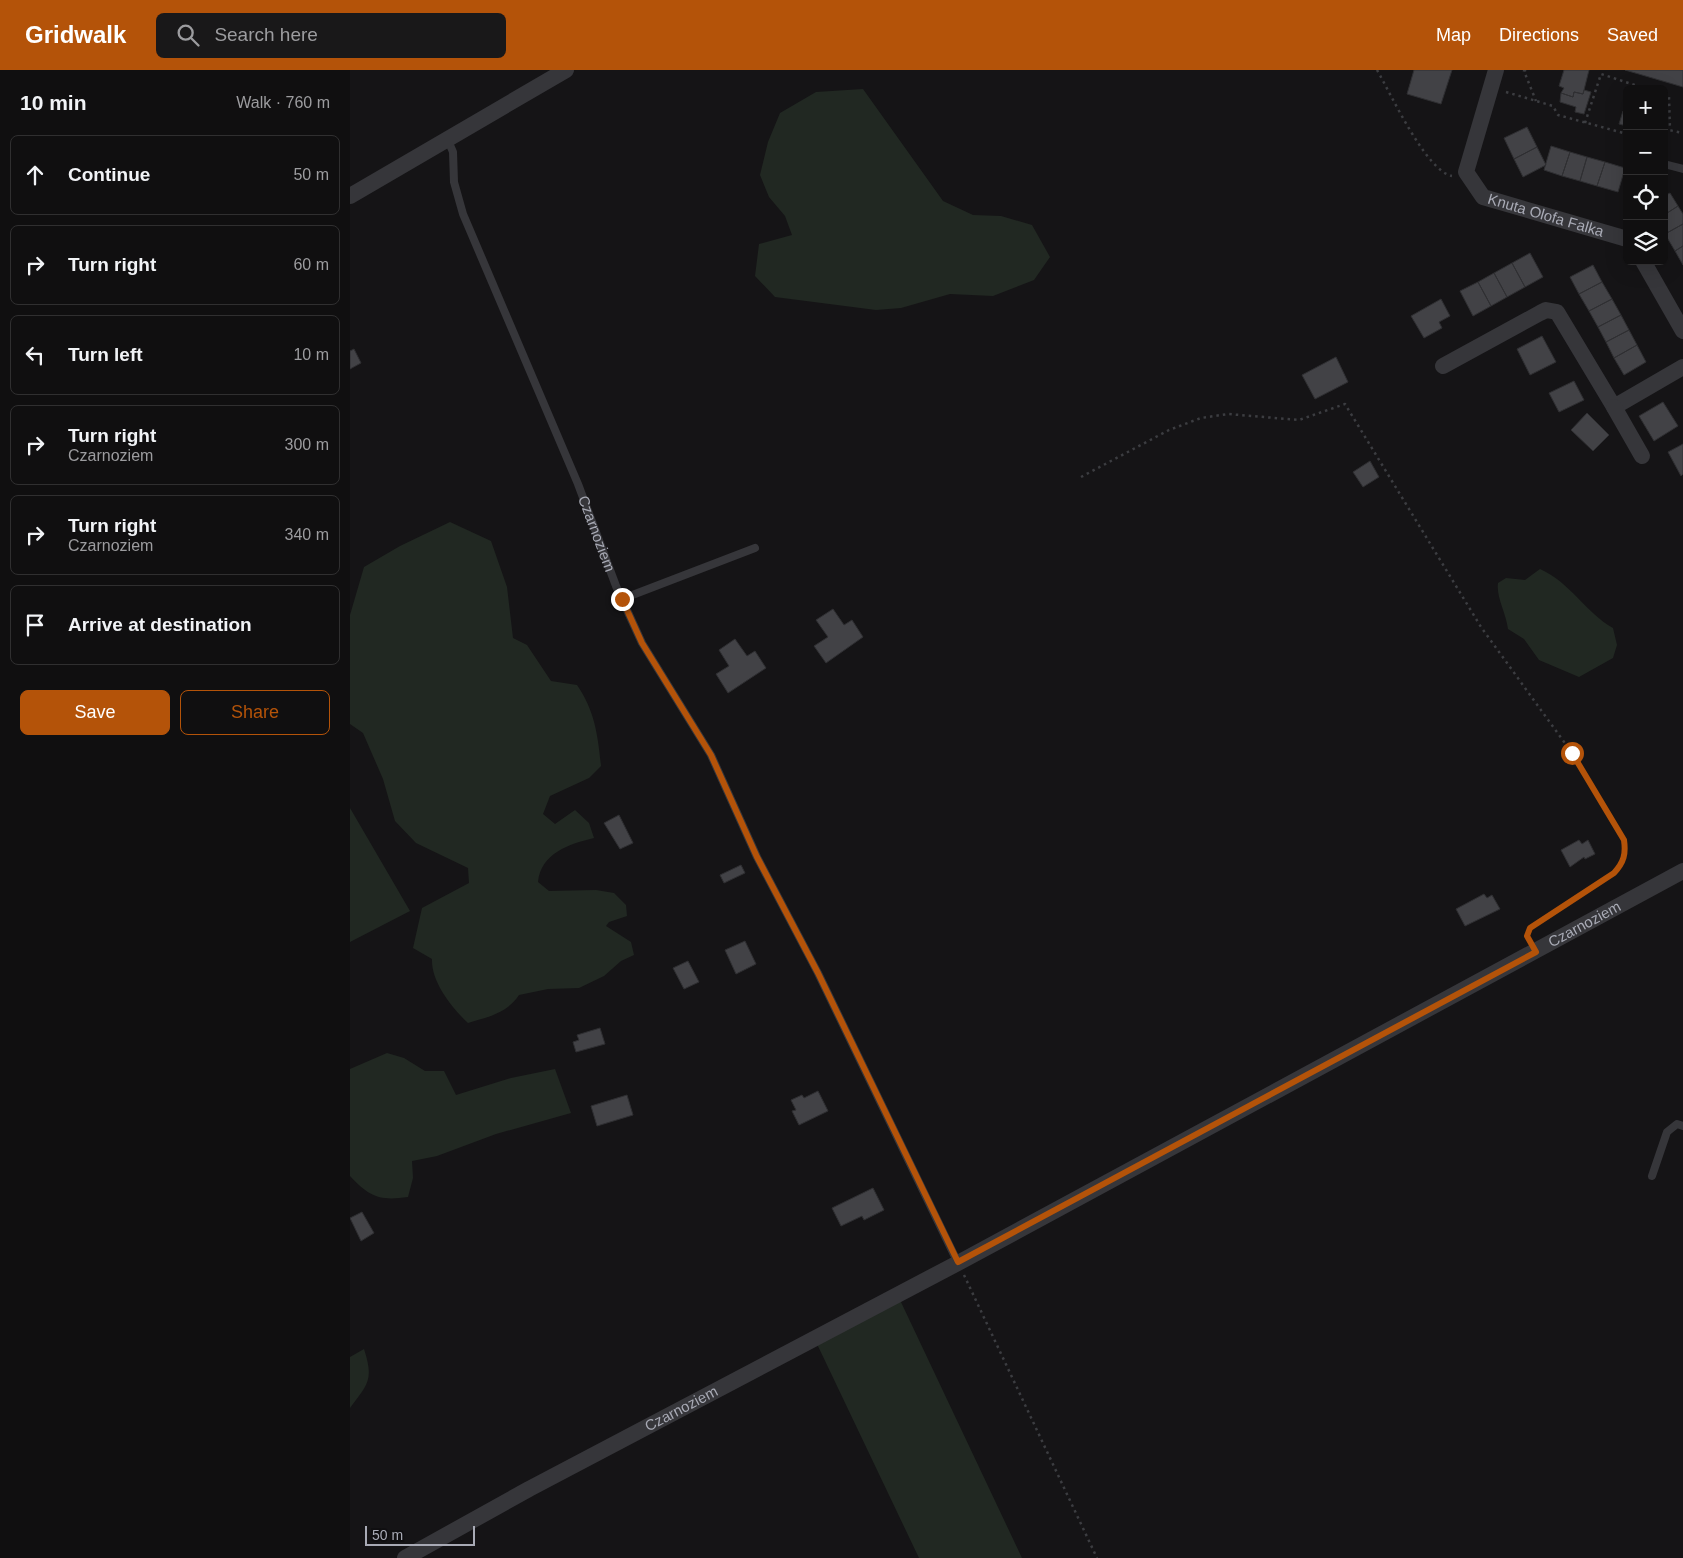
<!DOCTYPE html>
<html lang="en">
<head>
<meta charset="utf-8">
<style>
	:root { --surface:#100f10; --page:#191819; --text:#f1f3f6; --muted:#9c9c9f; --line:#302f30; --accent:#b45309 }
	body { margin:0; font-family:Arial,sans-serif; background:var(--page); color:var(--text) }
	.controls { position:absolute; right:15px; top:15px; display:grid; overflow:hidden; border-radius:8px; box-shadow:0 5px 20px #0002 }
	.controls button { width:45px; height:45px; display:grid; place-items:center; padding:0; border:0; border-bottom:1px solid var(--line); background:var(--surface); color:var(--text); font:25px sans-serif }
	.scale { position:absolute; left:15px; bottom:12px; width:110px; box-sizing:border-box; padding-left:5px; border:2px solid #a8aab5; border-top:0; font-size:14px; line-height:18px; white-space:nowrap; color:#a8aab5; -webkit-text-stroke:4px #100f11; paint-order:stroke }
	.stop { position:absolute; width:15px; height:15px; margin:-11px; border:4px solid #b45309; border-radius:50%; background:#fff }
	.stop.end { background:#b45309; border-color:#fff; box-shadow:0 1px 5px #0008 }
	.list { margin:0; padding:0; list-style:none }
	h2 { display:flex; justify-content:space-between; align-items:center; height:65px; margin:0; padding:0 20px; font-size:21px }
	h2 small { font-size:16px; font-weight:400; color:var(--muted) }
	.list li { display:grid; grid-template-columns:32px 1fr auto; gap:15px; align-items:center; box-sizing:border-box; height:80px; margin:0 10px 10px; padding:0 10px; border:1px solid var(--line); border-radius:8px }
	.list b { display:block; font-size:19px; white-space:nowrap }
	.list p { margin:0; font-size:16px; white-space:nowrap; color:var(--muted) }
	.list em { font-size:16px; font-style:normal; color:var(--muted) }
	.actions { display:flex; gap:10px; padding:15px 20px }
	.actions a { flex:1; padding:11px 0; border:1px solid var(--accent); border-radius:8px; text-align:center; font-size:18px; color:var(--accent) }
	.actions .main { background:var(--accent); color:#fff }
	.icon { flex:none; width:28px; height:28px; fill:none; stroke:currentColor; stroke-width:2; stroke-linecap:round; stroke-linejoin:round }
	.map { position:relative; flex:none; width:1333px; height:1488px; overflow:hidden }
	header { display:flex; align-items:center; gap:30px; box-sizing:border-box; height:70px; padding:0 25px; background:var(--accent); color:#fff }
	header strong { font-size:24px }
	nav { display:flex; gap:28px; margin-inline-start:auto; font-size:18px }
	.search { width:350px; height:45px; background:var(--page); display:flex; align-items:center; gap:12px; box-sizing:border-box; padding:0 18px; border-radius:8px; color:var(--muted); font-size:19px }
	main { display:flex }
	aside { flex:1; background:var(--surface) }
	.map>svg:first-child { display:block }
</style>
</head>
<body>
<header>
<strong>Gridwalk</strong>
<div class="search"><svg class="icon" aria-label="search" viewBox="0 0 24 24"><circle cx="10" cy="10" r="6"/><path d="M15 15l6 6"/></svg>Search here</div>
<nav><a>Map</a><a>Directions</a><a>Saved</a></nav>
</header>
<main>
<aside>
<h2>10 min<small>Walk · 760 m</small></h2>
<ul class="list">
<li><svg class="icon" aria-label="ahead" viewBox="0 0 24 24"><path d="M12 20V5M6 11l6-6 6 6"/></svg><div><b>Continue</b></div><em>50 m</em></li>
<li><svg class="icon" aria-label="right" viewBox="0 0 24 24"><path d="M7 20v-9h11M14 6l5 5-5 5"/></svg><div><b>Turn right</b></div><em>60 m</em></li>
<li><svg class="icon" aria-label="left" viewBox="0 0 24 24"><path d="M17 20v-9H6M10 6l-5 5 5 5"/></svg><div><b>Turn left</b></div><em>10 m</em></li>
<li><svg class="icon" aria-label="right" viewBox="0 0 24 24"><path d="M7 20v-9h11M14 6l5 5-5 5"/></svg><div><b>Turn right</b><p>Czarnoziem</p></div><em>300 m</em></li>
<li><svg class="icon" aria-label="right" viewBox="0 0 24 24"><path d="M7 20v-9h11M14 6l5 5-5 5"/></svg><div><b>Turn right</b><p>Czarnoziem</p></div><em>340 m</em></li>
<li><svg class="icon" aria-label="arrive" viewBox="0 0 24 24"><path d="M6 21V4h12l-3 4 3 4H6"/></svg><div><b>Arrive at destination</b></div></li>
</ul>
<div class="actions"><a class="main">Save</a><a>Share</a></div>
</aside>
<div class="map">
<svg width="1333" height="1488" viewBox="0 0 1333 1488">
	<rect width="100%" height="100%" fill="#151416"/>
	<path fill="#212822" d="M513 19 593 131 623 145 651 146 682 155 700 187 684 210 643 226 600 224 551 238 526 240 425 227 405 206 409 174 442 165 435 146 419 127 410 105 418 72 430 43 466 22Z
		M100 452 141 471 157 517 163 568 177 575 201 611 227 615C245 641 248 666 251 696L239 708 200 726 193 744 205 754 225 740 239 753 244 768C219 774 191 783 188 812L199 821 246 820 264 823 276 835 277 846 259 852 256 856 281 872 284 885 271 891 254 906 229 918 198 919 169 925C157 943 138 947 118 953 102 938 81 912 82 889L63 878 72 838 119 813 118 798 66 773 45 751 33 709 13 663 0 654V545L14 497 50 476Z
		M1190 499C1220 512 1236 543 1263 558L1267 575 1263 588 1229 607 1189 590 1174 569 1158 559C1156 543 1146 527 1148 513L1156 508 1175 510Z
		M0 738 60 841 0 872Z
		M37 983 54 988 75 1001H94L106 1025 161 1008 205 999 221 1043 146 1064 87 1086 62 1091 63 1108 58 1127C29 1131 20 1127 0 1106V999Z
		M550 1230 672 1488H569L467 1274Z
		M14 1279C24 1310 18 1314 0 1338V1287Z"/>
	<path fill="#424246" stroke="#2f2f32" d="M1064 0H1102L1091 34 1057 24Z
		M1214 0H1239L1233 24 1224 22 1223 27 1211 23 1214 18 1209 16Z
		M1275 0H1333V17Z
		M1234 20 1241 22 1234 44 1225 42 1226 37 1210 32 1211 23 1223 27 1224 22 1233 24Z
		M1273 41 1277 42V56L1269 54Z
		M1177 57 1187 77 1164 89 1154 68Z
		M1201 76 1220 82 1212 106 1194 100Z
		M1187 77 1196 95 1173 107 1164 89Z
		M1220 82 1237 87 1230 111 1212 106Z
		M1237 87 1255 92 1247 116 1230 111Z
		M1255 92 1275 98 1268 122 1247 116Z
		M1320 123 1328 136 1314 145V126Z
		M1328 136 1333 144V154L1315 164 1314 145Z
		M1333 154V176L1325 181 1315 164Z
		M1333 176V195L1325 181Z
		M1180 183 1193 207 1175 217 1162 193Z
		M1162 193 1175 217 1157 227 1144 203Z
		M1243 195 1252 212 1229 224 1220 207Z
		M1144 203 1157 227 1141 236 1128 212Z
		M1128 212 1141 236 1123 246 1110 221Z
		M1252 212 1262 229 1239 241 1229 224Z
		M1091 229 1100 246 1089 252 1092 258 1074 268 1061 246Z
		M1262 229 1271 245 1248 257 1239 241Z
		M1271 245 1279 260 1256 272 1248 257Z
		M1279 260 1287 275 1264 288 1256 272Z
		M1192 266 1206 292 1180 305 1167 279Z
		M1287 275 1296 292 1274 305 1264 288Z
		M4 279 11 293 0 299V281Z
		M986 287 998 312 965 329 952 305Z
		M1224 311 1234 330 1209 342 1199 323Z
		M1313 332 1328 356 1304 371 1289 346Z
		M1237 343 1259 365 1243 381 1221 360Z
		M1333 374V404L1331 406 1318 382Z
		M1020 391 1029 407 1013 417 1003 402Z
		M483 539 494 555 502 550 513 567 476 593 464 576 478 567 466 550Z
		M385 569 397 586 405 581 416 598 378 623 366 604 379 596 369 580Z
		M269 745 283 773 270 779 254 753Z
		M1229 770 1232 774 1238 770 1245 784 1235 789 1234 787 1220 797 1211 780Z
		M391 795 395 803 374 813 370 805Z
		M1134 824 1137 828 1142 825 1150 839 1115 856 1106 839Z
		M395 871 406 894 386 904 375 880Z
		M338 891 349 912 334 919 323 898Z
		M250 958 255 974 226 982 223 972 229 970 227 965Z
		M468 1021 478 1041 449 1055 442 1041 446 1040 441 1030 452 1025 454 1028Z
		M277 1025 283 1045 247 1056 241 1036Z
		M523 1118 534 1140 514 1150 512 1146 491 1156 482 1138Z
		M12 1142 24 1163 11 1171 0 1148Z"/>
	<g fill="none" stroke-linecap="round" stroke-linejoin="round">
		<path stroke="#3c3d41" stroke-width="2.5" stroke-dasharray="2.5 4" stroke-linecap="butt" d="M1027 0C1041 24 1076 101 1102 106
			M1176 0 1174 1 1186 31
			M1156 22 1203 36 1208 45 1277 64
			M1314 24 1319 26 1320 59
			M1235 53 1251 4 1297 19
			M1314 59 1333 63
			M731 407 819 360 851 348 878 344 949 350 995 334 1131 557 1222 683 1274 770C1276 784 1274 792 1264 803L1188 851 1180 858 1178 867
			M614 1205 747 1488"/>
		<g stroke="#36363a" stroke-width="8">
			<path id="s1" d="M97 68 103 82 104 112 113 144 228 414 266 516 292 573 361 685 407 787 468 903 608 1193"/>
			<path d="M1314 94 1333 99"/>
			<path d="M272 529 405 478"/>
			<path d="M1302 1106 1317 1062 1327 1054 1333 1056"/>
		</g>
		<g stroke="#36363a" stroke-width="16">
			<path id="s2" d="M1146 0 1116 102 1133 127 1277 169"/>
			<path d="M0 126 216 0"/>
			<path d="M1293 191 1333 261"/>
			<path d="M1093 296 1190 243 1196 240 1207 242 1264 337 1333 297"/>
			<path d="M1264 337 1292 386"/>
			<path id="s3" d="M55 1488 179 1419 608 1193 1333 801"/>
		</g>
	</g>
	<g fill="none" stroke-linecap="round" stroke-linejoin="round">
		<path stroke="#b45309" stroke-width="6" d="M272 529 292 573 361 685 407 787 468 903 608 1192 1186 882 1177 866 1180 858 1264 803C1274 792 1276 784 1274 770L1222 683"/>
	</g>
	<g text-anchor="middle" stroke-width="4" stroke-linejoin="round" paint-order="stroke">
		<g font-size="15" fill="#a8aab5" stroke="#100f11">
			<text dy="5" stroke="none"><textPath href="#s2" startOffset="202">Knuta Olofa Falka</textPath></text>
			<text dy="5" stroke="none"><textPath href="#s1" startOffset="425">Czarnoziem</textPath></text>
			<text dy="5" stroke="none"><textPath href="#s3" startOffset="1339">Czarnoziem</textPath></text>
			<text dy="5" stroke="none"><textPath href="#s3" startOffset="314">Czarnoziem</textPath></text>
		</g>
	</g>
</svg>
<div class="controls">
<button>+</button>
<button>−</button>
<button><svg class="icon" aria-label="locate" viewBox="0 0 24 24"><circle cx="12" cy="12" r="6"/><path d="M12 2v4M12 18v4M2 12h4M18 12h4"/></svg></button>
<button><svg class="icon" aria-label="layers" viewBox="0 0 24 24"><path d="M12 4l9 5-9 5-9-5zM3 14l9 5 9-5"/></svg></button>
</div>
<div class="scale">50 m</div>
<div class="stop" style="left:1222px;top:683px"></div>
<div class="stop end" style="left:272px;top:529px"></div>
</div>
</main>
</body>
</html>
